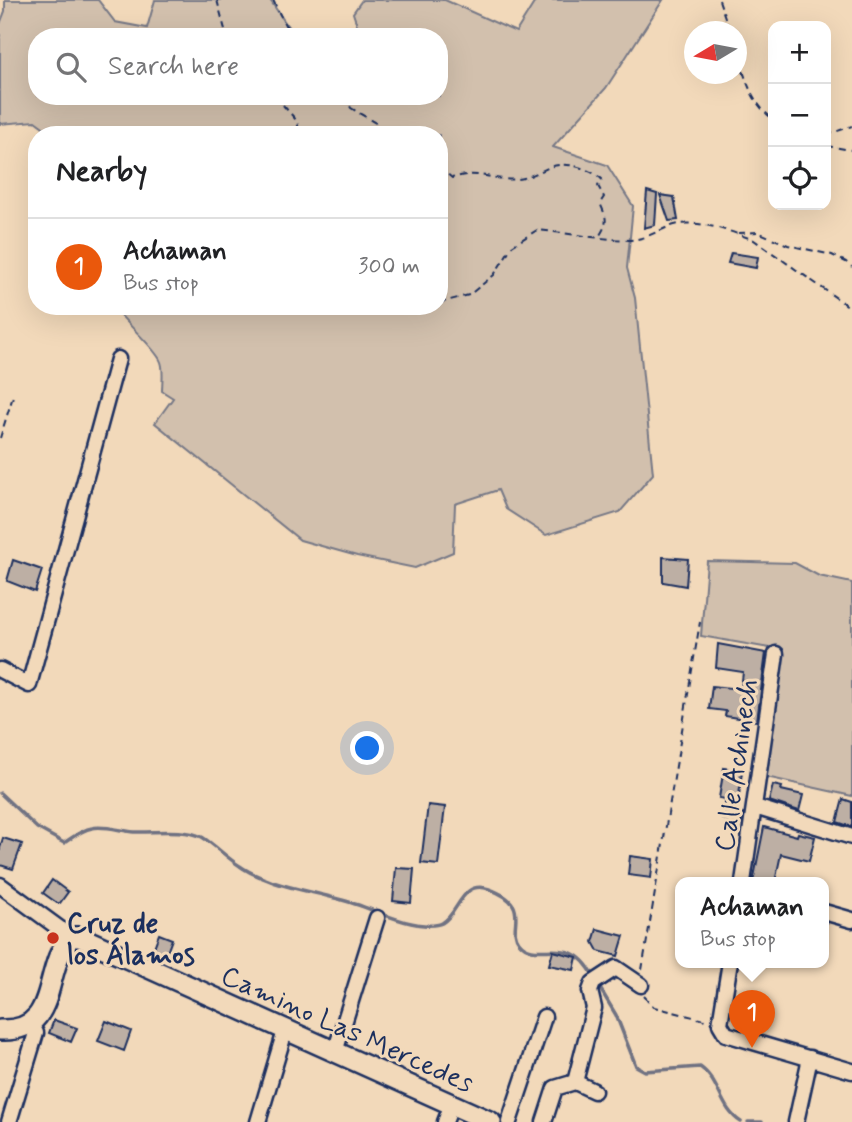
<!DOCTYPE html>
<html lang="en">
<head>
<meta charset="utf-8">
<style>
	:root { --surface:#fff; --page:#f2f2f2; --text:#202124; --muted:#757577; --line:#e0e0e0; --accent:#ea580c }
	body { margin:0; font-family:Mynerve,sans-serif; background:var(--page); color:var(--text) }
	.controls { position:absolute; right:21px; top:21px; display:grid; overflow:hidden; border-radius:14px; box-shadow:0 7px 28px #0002 }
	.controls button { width:63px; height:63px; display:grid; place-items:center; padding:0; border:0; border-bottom:2px solid var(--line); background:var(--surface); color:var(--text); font:35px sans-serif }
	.compass { position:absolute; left:684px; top:21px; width:63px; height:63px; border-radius:50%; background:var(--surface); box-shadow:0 7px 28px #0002; rotate:260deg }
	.you { position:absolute; left:368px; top:749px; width:24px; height:24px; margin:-18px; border:5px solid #fff; border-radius:50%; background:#1a73e8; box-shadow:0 0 0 10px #1a73e833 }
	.badge { display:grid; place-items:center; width:46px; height:46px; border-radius:50%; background:var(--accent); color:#fff; font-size:23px; font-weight:700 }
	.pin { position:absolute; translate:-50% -58px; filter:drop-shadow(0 2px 4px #0008) }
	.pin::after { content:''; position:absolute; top:37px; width:24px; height:21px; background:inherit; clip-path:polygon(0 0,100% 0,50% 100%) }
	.popup { position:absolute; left:675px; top:877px; width:154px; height:91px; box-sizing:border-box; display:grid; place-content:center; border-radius:14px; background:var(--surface); filter:drop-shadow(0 2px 5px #0005); font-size:23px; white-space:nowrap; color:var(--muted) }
	.popup b { font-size:26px; color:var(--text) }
	.popup::after { content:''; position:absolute; left:50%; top:100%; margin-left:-14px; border:14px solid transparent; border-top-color:var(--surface) }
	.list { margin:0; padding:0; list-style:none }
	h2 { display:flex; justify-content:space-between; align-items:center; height:91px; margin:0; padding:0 28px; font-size:30px }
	h2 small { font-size:23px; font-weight:400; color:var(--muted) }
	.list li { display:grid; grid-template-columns:46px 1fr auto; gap:21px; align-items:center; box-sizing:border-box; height:98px; padding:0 28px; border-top:2px solid var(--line) }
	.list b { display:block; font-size:26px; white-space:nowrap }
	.list p { margin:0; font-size:23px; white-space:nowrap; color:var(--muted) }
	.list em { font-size:23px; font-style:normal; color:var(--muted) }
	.icon { flex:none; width:38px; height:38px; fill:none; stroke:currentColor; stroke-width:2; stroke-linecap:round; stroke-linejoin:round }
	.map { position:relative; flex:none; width:852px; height:1122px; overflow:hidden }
	.search { position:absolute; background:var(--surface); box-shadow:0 7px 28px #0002; left:28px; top:28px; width:420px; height:77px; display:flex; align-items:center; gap:18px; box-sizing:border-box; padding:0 24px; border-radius:28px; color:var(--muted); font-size:26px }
	.panel { position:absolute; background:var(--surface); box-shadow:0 7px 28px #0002; left:28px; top:126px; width:420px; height:189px; border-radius:28px }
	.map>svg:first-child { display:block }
</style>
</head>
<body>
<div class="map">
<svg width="852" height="1122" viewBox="0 0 852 1122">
	<rect width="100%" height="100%" fill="#f2d9ba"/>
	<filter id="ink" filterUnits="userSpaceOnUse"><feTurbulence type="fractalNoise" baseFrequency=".0143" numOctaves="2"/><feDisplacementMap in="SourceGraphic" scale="14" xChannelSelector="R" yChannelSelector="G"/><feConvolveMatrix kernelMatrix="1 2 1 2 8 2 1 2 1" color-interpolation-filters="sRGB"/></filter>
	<g filter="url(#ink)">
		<path fill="#d2c0ad" stroke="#767886" stroke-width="2" d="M5 0H98L115 22 147 28 155 0H270L295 37H37V96H439V37H361L353 13 362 0H445L516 32 536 0H663L606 88 553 147 607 165 633 206 627 268 635 298 653 474 620 512 546 535 506 509 498 490 455 504 453 552 415 568 357 556 300 540 155 423 173 398 162 391C162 383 164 370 161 362 156 348 123 321 113 306H439V135H54L35 121 0 124V24L5 11Z
			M707 561 795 563 819 576 852 583V796L766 777 781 650 701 636Z"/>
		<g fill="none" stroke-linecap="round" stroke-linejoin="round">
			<path stroke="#707282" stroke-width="3.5" d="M0 793 37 828 64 843C73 837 81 830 92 828 104 825 121 831 134 832 154 833 183 828 202 837 215 845 227 858 240 866 249 873 263 878 273 882 300 891 329 895 355 904 374 910 392 919 411 923 419 925 434 927 442 923 459 914 461 879 489 889 534 905 506 926 519 942 537 965 570 929 594 977
				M598 985 616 1015 636 1066 645 1071 700 1067C720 1081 720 1109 741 1122
				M748 1122H762"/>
		</g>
		<path fill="#bdafa4" stroke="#1b2f5e" stroke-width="2" d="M647 191 657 194 655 225 644 228Z
			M660 195 674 197 678 220 669 221Z
			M731 253 758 257 756 268 728 263Z
			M663 557 688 559 686 586 663 582Z
			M13 560 42 570 35 592 7 581Z
			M718 644 766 653 757 721 725 716 726 711 709 709 712 686 741 689 743 672 716 668Z
			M724 768 742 771 737 812 743 813 741 822 722 819 726 799 719 798Z
			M773 785 782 787 781 790 803 795 799 811 769 801Z
			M843 799 852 802V827L837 822Z
			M428 805 445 807 438 865 421 863Z
			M764 827 797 836 798 833 815 837 809 861 781 854 775 882H753Z
			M3 838 22 844 13 869 0 865V848Z
			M630 856 653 859 651 878 628 875Z
			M396 868 414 869 411 903 393 901Z
			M52 880 68 892 60 903H57L43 893Z
			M597 929 624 936 618 956 598 951 593 942Z
			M159 934 172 939 166 955 153 950Z
			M553 951 577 957 574 970 549 965Z
			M54 1020 77 1028 71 1042 49 1033Z
			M106 1021 131 1031 124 1051 98 1041Z"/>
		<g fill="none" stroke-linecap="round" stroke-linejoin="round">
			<g stroke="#1b2f5e" stroke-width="19">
				<path id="street" d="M0 670 29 685 118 359
					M755 807 852 837
					M743 882 776 654
					M0 885 71 937
					M824 912 852 920
					M730 962 720 1024 726 1034 852 1071
					M335 1052 377 918
					M575 1082 594 1008 590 991 593 983 616 968 641 985
					M9 1122 36 1033 31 1024
					M258 1122 285 1031
					M445 1122 452 1104
					M509 1122 544 1017
					M544 1122 555 1088 575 1082 594 1091
					M796 1122 810 1058"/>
			</g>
			<g stroke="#1b2f5e" stroke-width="24">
				<path id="secondary" d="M0 1030C61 1033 41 968 71 937H80L491 1122"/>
			</g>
			<path stroke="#1b2f5e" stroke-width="2" stroke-dasharray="7 5" stroke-linecap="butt" d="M217 0 227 37
				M273 0 285 25 297 37
				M719 0 730 32
				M736 48C745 75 749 101 773 119
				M275 96 297 121 300 135
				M344 96 351 108 395 135
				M826 135 852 126
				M826 146 852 150
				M439 167 452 178C480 169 495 182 518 179 529 178 540 171 550 167 567 161 588 168 602 179L598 186 604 197 600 203C606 217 609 221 600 235
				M738 233 758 232 788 245 832 255 846 262 852 267
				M439 303 469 295 494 275 512 246 537 230C567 233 598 239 629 240 648 240 665 225 680 224 703 221 733 232 754 240L852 309
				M0 438 14 393
				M642 970 700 622
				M644 996 654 1007 709 1021"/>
			<use href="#street" stroke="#f2d9ba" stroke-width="14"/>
			<use href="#secondary" stroke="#f2d9ba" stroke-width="19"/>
		</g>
	</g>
	<circle fill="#c8321e" stroke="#f2d9ba" stroke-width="2.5" cx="53" cy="938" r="7"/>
	<g text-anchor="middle" stroke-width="6" stroke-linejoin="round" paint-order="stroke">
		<g font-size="28" fill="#1b2f5e" stroke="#f2d9ba">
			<text transform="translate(735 765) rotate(-82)" y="10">Calle Achinech</text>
			<text transform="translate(348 1028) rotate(24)" y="10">Camino Las Mercedes</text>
		</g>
		<g font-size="28" font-weight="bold" fill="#1b2f5e" stroke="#f2d9ba" text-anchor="start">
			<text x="67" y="932">Cruz de<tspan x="67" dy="32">los Álamos</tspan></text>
		</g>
	</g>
</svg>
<div class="controls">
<button>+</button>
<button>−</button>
<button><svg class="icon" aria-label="locate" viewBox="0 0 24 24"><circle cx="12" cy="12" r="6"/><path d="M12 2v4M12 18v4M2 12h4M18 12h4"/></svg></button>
</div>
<svg class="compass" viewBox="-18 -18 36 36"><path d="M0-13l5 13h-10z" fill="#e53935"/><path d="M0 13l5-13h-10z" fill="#757577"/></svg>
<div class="you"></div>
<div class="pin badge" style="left:752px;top:1048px">1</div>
<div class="popup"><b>Achaman</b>Bus stop</div>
<div class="search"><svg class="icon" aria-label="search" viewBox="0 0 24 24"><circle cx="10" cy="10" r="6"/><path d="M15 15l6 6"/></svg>Search here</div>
<section class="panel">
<h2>Nearby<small></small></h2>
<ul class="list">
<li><span class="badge">1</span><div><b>Achaman</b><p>Bus stop</p></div><em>300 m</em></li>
</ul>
</section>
</div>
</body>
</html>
